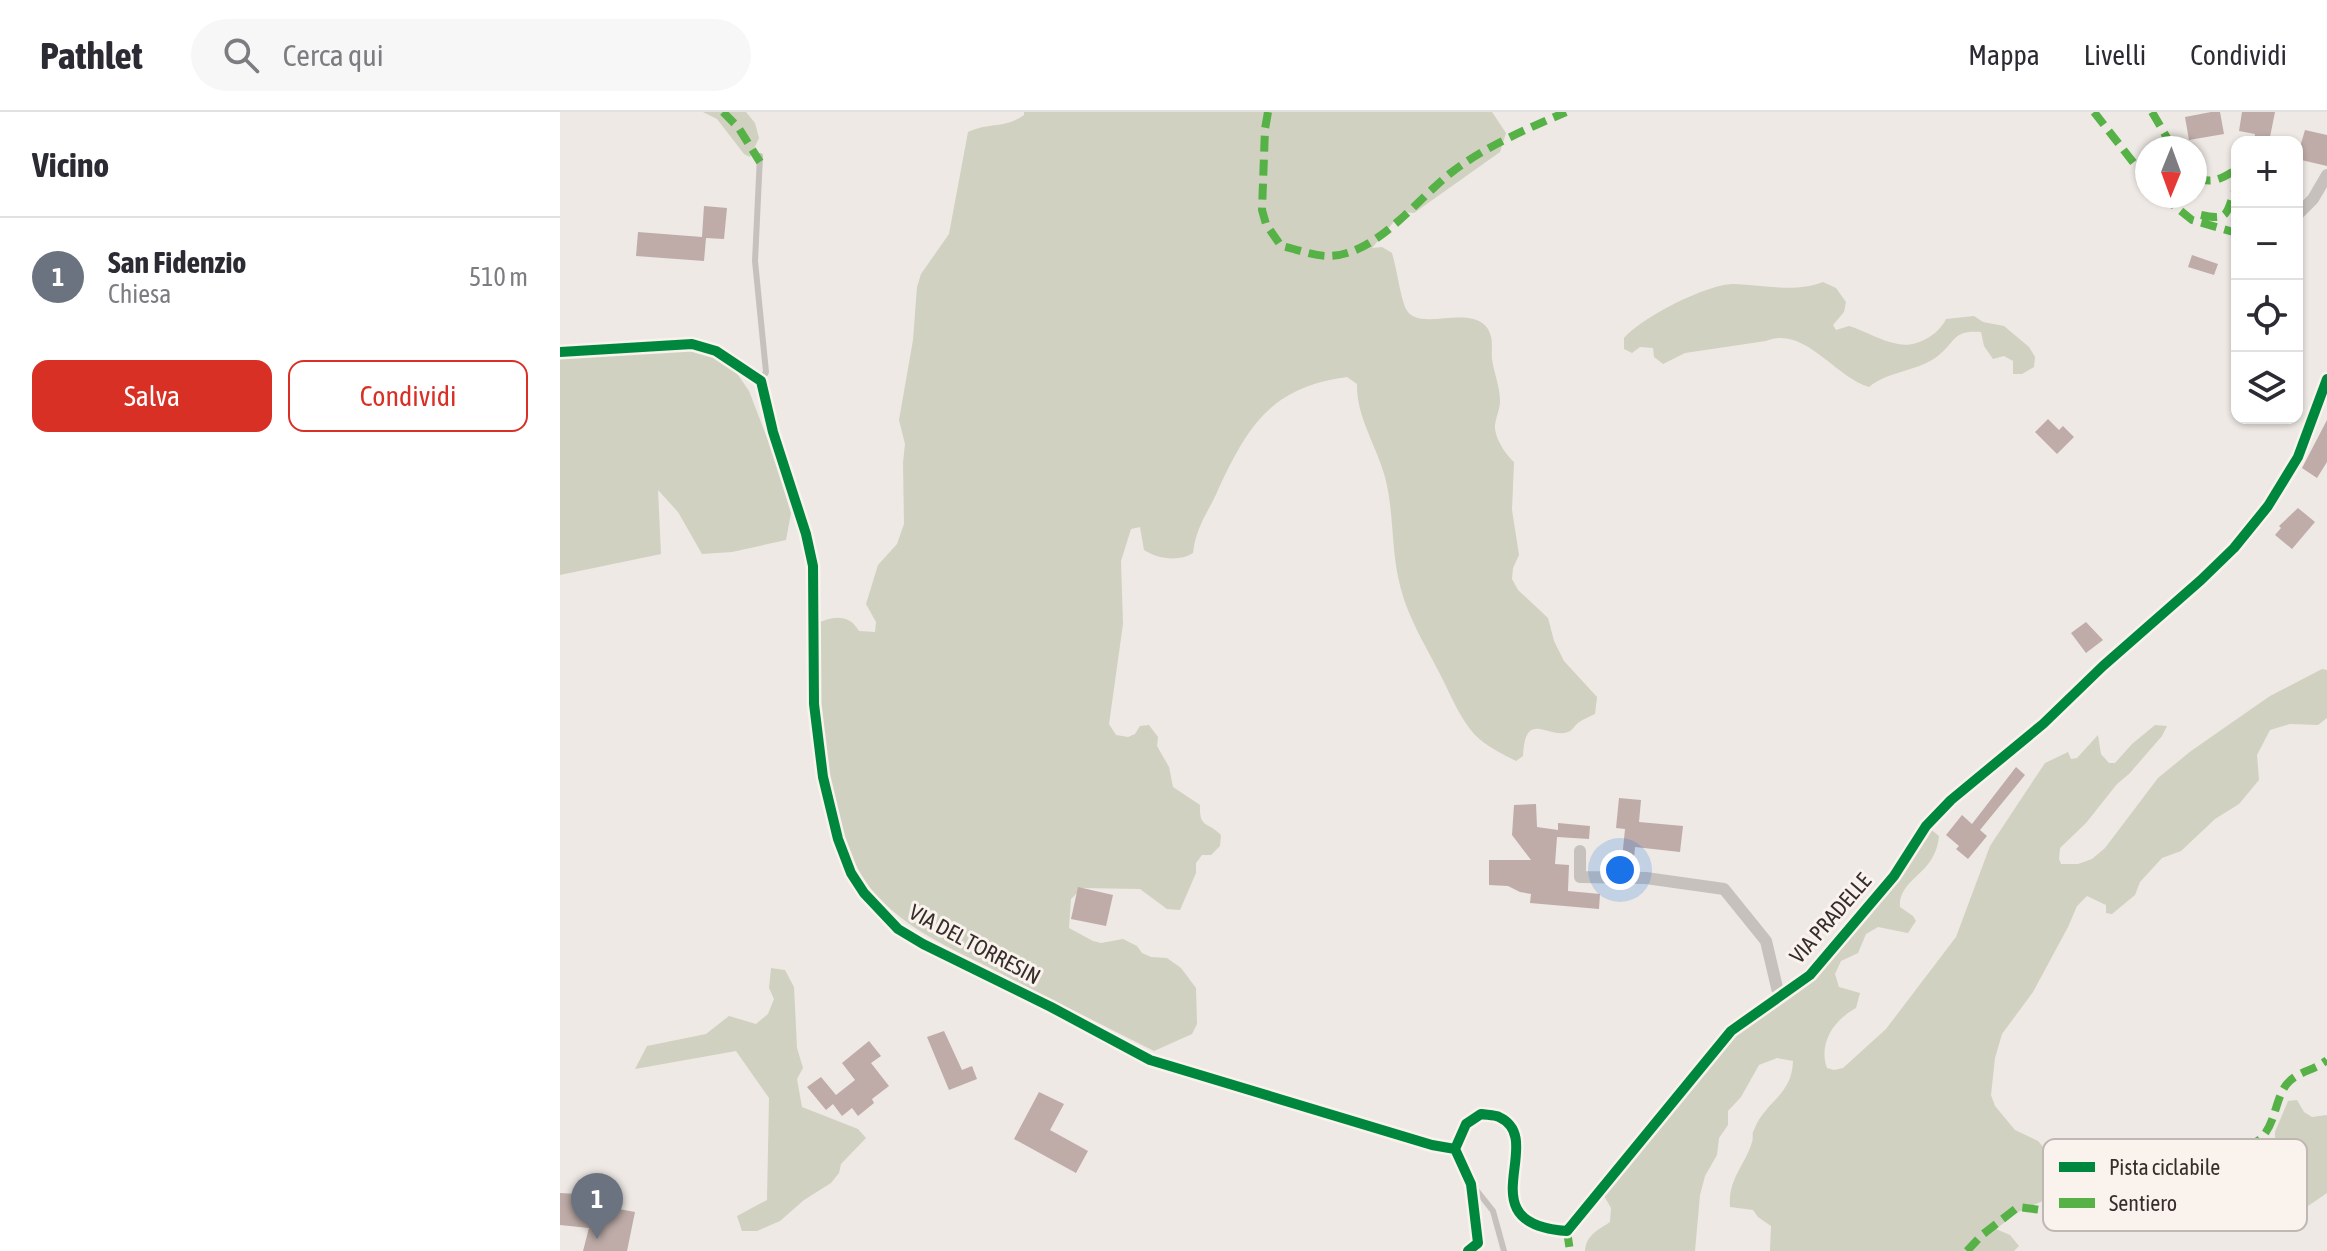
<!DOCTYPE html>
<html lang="it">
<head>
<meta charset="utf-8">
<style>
	:root { --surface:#fff; --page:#f7f7f7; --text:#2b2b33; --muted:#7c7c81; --line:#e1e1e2; --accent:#d93025 }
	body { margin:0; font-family:"Asap Condensed",sans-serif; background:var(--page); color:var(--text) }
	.controls { position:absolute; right:24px; top:24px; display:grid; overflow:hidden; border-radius:16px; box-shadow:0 2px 6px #0004 }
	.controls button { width:72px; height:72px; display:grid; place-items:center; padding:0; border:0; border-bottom:2px solid var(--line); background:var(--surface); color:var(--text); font:40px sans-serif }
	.compass { position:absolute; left:1575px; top:24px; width:72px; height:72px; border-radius:50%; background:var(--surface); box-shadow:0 2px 6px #0004; rotate:181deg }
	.you { position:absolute; left:1060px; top:758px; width:28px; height:28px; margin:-20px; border:6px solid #fff; border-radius:50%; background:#1a73e8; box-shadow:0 0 0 12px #1a73e833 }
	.badge { display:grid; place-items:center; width:52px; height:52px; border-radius:50%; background:var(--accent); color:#fff; font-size:26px; font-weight:700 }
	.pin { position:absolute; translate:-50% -66px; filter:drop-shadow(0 2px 4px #0008) }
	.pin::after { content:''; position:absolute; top:42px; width:28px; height:24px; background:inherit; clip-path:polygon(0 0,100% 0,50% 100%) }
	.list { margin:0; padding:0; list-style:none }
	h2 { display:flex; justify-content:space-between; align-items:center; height:104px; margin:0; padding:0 32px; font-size:34px }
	h2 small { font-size:26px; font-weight:400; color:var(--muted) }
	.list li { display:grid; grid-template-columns:52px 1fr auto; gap:24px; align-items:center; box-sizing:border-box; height:120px; padding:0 32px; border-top:2px solid var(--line) }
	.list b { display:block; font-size:30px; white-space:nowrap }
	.list p { margin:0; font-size:26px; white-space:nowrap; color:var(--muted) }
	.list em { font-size:26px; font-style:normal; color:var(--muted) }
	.actions { display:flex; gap:16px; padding:24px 32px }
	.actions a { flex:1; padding:18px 0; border:2px solid var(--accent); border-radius:16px; text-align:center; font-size:28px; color:var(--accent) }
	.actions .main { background:var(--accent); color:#fff }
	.icon { flex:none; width:44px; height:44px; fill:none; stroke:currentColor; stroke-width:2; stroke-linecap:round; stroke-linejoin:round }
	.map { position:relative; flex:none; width:1767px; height:1139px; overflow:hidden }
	header { display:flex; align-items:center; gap:48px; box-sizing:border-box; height:112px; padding:0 40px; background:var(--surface); border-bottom:2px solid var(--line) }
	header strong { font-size:38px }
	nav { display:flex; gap:44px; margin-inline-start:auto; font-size:28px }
	.search { width:560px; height:72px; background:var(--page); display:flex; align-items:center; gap:20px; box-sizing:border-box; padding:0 28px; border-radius:44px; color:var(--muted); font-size:30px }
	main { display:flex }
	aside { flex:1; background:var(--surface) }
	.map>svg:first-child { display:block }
</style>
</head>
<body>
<header>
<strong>Pathlet</strong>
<div class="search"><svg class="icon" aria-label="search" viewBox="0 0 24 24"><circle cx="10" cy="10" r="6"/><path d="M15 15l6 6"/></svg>Cerca qui</div>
<nav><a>Mappa</a><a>Livelli</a><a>Condividi</a></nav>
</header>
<main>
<aside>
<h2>Vicino<small></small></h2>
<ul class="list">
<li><span class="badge" style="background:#6b7280">1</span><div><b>San Fidenzio</b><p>Chiesa</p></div><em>510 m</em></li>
</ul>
<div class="actions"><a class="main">Salva</a><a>Condividi</a></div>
</aside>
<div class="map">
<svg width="1767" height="1139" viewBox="0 0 1767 1139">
	<rect width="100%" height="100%" fill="#eee9e4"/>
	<path fill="#d0d1c0" d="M143 0H186L195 11 199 26 190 45 184 42 157 7Z
		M464 0H932L946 21 940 40 854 101 842 100 812 136 822 135 832 141C837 158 839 178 845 195 856 223 910 190 928 217 934 227 931 236 932 247 934 261 940 275 940 289 940 297 936 305 935 313 934 325 945 342 954 350L952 398 959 443 953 456 952 467 958 478 988 506 994 529 1004 549 1037 585 1035 602C1029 605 1023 607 1018 611 1014 614 1013 618 1008 620 989 628 965 596 963 644L956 649C942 642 926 634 915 623 900 606 891 584 881 564 866 534 846 503 839 469 831 435 834 399 825 365 817 335 796 304 797 272L787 265C712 275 688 313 658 378 648 401 636 414 633 441 619 450 598 447 584 438L580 415 571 417 561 449 563 512 549 612 556 623 568 625 575 622 580 614 589 613 598 625 597 634 609 655 613 675 640 693C639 717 648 709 661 723L660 734 651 743H642L636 751V761L620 798 607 797 580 777 522 776 511 787 509 816 533 829 541 831 563 827 577 834 582 841 591 845 607 846 621 856 636 876 637 912 632 922 594 939C543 913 492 888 442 862 399 840 352 821 318 785 301 767 289 741 280 717 257 652 259 580 256 512 272 504 289 501 299 519L315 520 316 510 306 492 318 453 337 432 344 412 343 351 345 332 339 308 353 228 357 175 361 162 389 122 408 20C430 10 445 17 464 3Z
		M1263 170 1276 176 1286 190 1284 200 1273 213 1276 218 1289 214C1305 219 1321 229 1338 232 1355 236 1378 224 1386 207L1414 204 1423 210 1444 214 1469 235 1475 245 1474 255 1462 262H1453V249L1444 244 1433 247 1424 234 1421 220C1393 218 1397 228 1379 243 1359 260 1329 258 1309 275 1275 265 1244 213 1206 229L1125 241 1103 252 1094 245 1093 236 1080 235 1072 241 1064 237V226C1081 206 1148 171 1175 172 1205 173 1235 181 1263 170Z
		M106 236 143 240 154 244 176 260 189 279 214 344 231 401 226 428 172 440 142 442 118 400 98 378 101 442 0 463V243Z
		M1762 557 1767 558V606L1758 613 1730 612 1710 618 1697 643 1699 668 1679 692 1655 707 1621 739 1602 746 1580 770 1575 783 1552 802 1546 801V793L1527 784 1517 794 1508 815 1473 880 1442 922 1435 946 1431 983 1435 994 1455 1018 1478 1029 1515 1072 1517 1101 1514 1105 1494 1084 1458 1100 1436 1117 1450 1123 1459 1134 1454 1139H1210L1211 1114 1198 1105 1193 1098 1170 1095C1168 1066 1185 1054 1192 1030 1194 1025 1191 1023 1194 1018 1205 989 1232 984 1233 949L1217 946 1199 953 1181 985 1168 999V1013L1159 1026 1157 1043 1145 1064 1140 1083 1135 1139H1025C1026 1123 1038 1118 1050 1110L1051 1096 1043 1082 1169 927 1244 868 1369 716 1379 724C1378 733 1376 740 1371 748 1361 764 1338 774 1340 795L1353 804 1356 809 1348 821 1318 815 1306 822 1298 841 1281 849 1275 862 1279 875 1300 881 1296 896C1274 908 1258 931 1267 956L1274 958 1283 956 1326 917 1396 825 1430 734 1485 651 1508 640 1511 647 1517 646 1538 623 1541 642 1549 651H1555L1572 632 1595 613 1607 614 1602 624 1569 662 1557 672 1526 711 1500 736 1499 747 1501 752H1518L1532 747 1545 736 1598 666 1631 639 1710 584Z
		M211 856 225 858 234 875 237 936 243 956 237 967 242 995 298 1017 306 1026 281 1052 279 1061 271 1071 244 1088 220 1109 197 1119H182L177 1104 207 1088 209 986 176 939 75 957 87 934 146 922 169 904 196 912 208 902 214 887 209 876Z
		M1737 988 1744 1000 1752 1005 1767 1003V1081C1752 1091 1736 1106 1718 1099L1716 1090 1715 1020 1728 989Z"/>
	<path fill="#bfaca8" d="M1651 0H1660L1664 22 1629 28 1625 5Z
		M1682 0H1715L1709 30H1694L1695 22 1679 19Z
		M1745 18 1767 23V54L1737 47V35H1740Z
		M144 94 167 96 164 127 146 126 144 149 76 144 78 120 142 125Z
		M1632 143 1658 152 1654 163 1628 155Z
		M1488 307 1499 318 1503 314 1514 325 1497 342 1475 320Z
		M1767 308V350L1757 366 1742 356Z
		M1738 396 1755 410 1732 437 1715 423 1721 416 1719 414Z
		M1526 510 1543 528 1526 541 1511 521Z
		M1456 655 1465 663 1420 718 1427 724 1408 747 1396 737 1399 734 1386 723 1402 703 1412 712Z
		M1059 686 1081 688 1079 710 1123 714 1120 740 1075 735 1073 757H1061L1065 717 1056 716Z
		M976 692 977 715 998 718V711L1030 714 1029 727 997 725 995 752 1009 753 1008 779 1040 782 1039 797 970 791 971 782 960 780 948 774 929 773V748H971L952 723 954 693Z
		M518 775 553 783 546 814 511 807Z
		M384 919 402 958 412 954 417 967 389 978 367 925Z
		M309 929 321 944 311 951 329 974 312 987 314 991 298 1004 292 996 282 1004 273 992 266 998 247 975 261 965 276 983 295 968 282 951Z
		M479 980 504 992 490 1018 528 1039 516 1061 454 1027Z
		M0 1081 18 1082 16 1089 75 1100 67 1139H23L29 1116 0 1113Z"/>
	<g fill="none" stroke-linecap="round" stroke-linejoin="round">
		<path stroke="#c7c1bd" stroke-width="6" d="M200 44 195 149 206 260 201 269
			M914 1075 933 1099 944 1139"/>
		<path stroke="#c7c1bd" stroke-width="12" d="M1737 103 1753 87 1767 63
			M0 240 132 232 156 239 201 269 213 320 246 422 253 454 254 592 263 665 278 727 291 761 304 781 338 817 363 832 491 895 590 948 872 1033 895 1037
			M1020 739V765L1086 766 1164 777 1206 829 1219 884
			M908 1139 918 1131 911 1072 895 1037 906 1012 921 1002C926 1003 935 1003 939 1005 989 1028 904 1112 1007 1119L1171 919 1250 863 1334 764 1366 714 1391 688 1483 612 1543 554 1641 468 1674 436 1708 394 1738 345 1767 267"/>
		<path stroke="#56b246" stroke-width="8" stroke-dasharray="16 8" stroke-linecap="butt" d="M163 0 178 15 200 50
			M708 0 705 17 702 98 706 112 721 134C736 137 753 144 768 144 816 144 857 87 892 60 926 34 967 17 1006 0
			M1534 0 1587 68
			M1592 0 1613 36
			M1635 65C1652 73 1663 66 1677 57
			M1602 84 1632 108 1677 121
			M1641 103C1673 110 1665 98 1677 75
			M1007 1119 1010 1139
			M1407 1139 1422 1123 1458 1095C1486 1098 1516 1105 1544 1103 1559 1102 1684 1039 1699 1028 1716 1013 1714 990 1726 973 1737 959 1754 959 1767 948"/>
		<g stroke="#f9f2ed" stroke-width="15">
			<path id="cycleway" d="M0 240 132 232 156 239 201 269 213 320 246 422 253 454 254 592 263 665 278 727 291 761 304 781 338 817 363 832 491 895 590 948 872 1033 895 1037
				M908 1139 918 1131 911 1072 895 1037 906 1012 921 1002C926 1003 935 1003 939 1005 989 1028 904 1112 1007 1119L1171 919 1250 863 1334 764 1366 714 1391 688 1483 612 1543 554 1641 468 1674 436 1708 394 1738 345 1767 267"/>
		</g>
		<use href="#cycleway" stroke="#00873e" stroke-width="10"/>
	</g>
	<g text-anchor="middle" stroke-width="6" stroke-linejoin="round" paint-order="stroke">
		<g font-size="22" fill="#372e2b" stroke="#f9f2ed">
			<text transform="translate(1270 806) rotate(-49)" y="8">VIA PRADELLE</text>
			<text transform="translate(415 832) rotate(28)" y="8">VIA DEL TORRESIN</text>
		</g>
	</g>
	<rect x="1483" y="1027" width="264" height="92" rx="12" fill="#f9f2ed" stroke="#bfb7b3" stroke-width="2"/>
	<rect x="1499" y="1050" width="36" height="10" fill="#00873e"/>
	<rect x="1499" y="1086" width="36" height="10" fill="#56b246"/>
	<g font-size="22" fill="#372e2b">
		<text x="1549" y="1063">Pista ciclabile</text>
		<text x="1549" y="1099">Sentiero</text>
	</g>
</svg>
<div class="controls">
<button>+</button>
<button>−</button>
<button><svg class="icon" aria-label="locate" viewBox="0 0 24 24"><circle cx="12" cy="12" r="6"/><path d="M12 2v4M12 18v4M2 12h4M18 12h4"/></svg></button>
<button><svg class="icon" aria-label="layers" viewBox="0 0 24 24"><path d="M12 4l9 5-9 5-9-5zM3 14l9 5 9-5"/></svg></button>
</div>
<svg class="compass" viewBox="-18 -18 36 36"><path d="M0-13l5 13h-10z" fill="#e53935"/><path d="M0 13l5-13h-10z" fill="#7c7c81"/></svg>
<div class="you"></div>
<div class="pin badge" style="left:37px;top:1127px;background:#6b7280">1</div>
</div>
</main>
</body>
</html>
